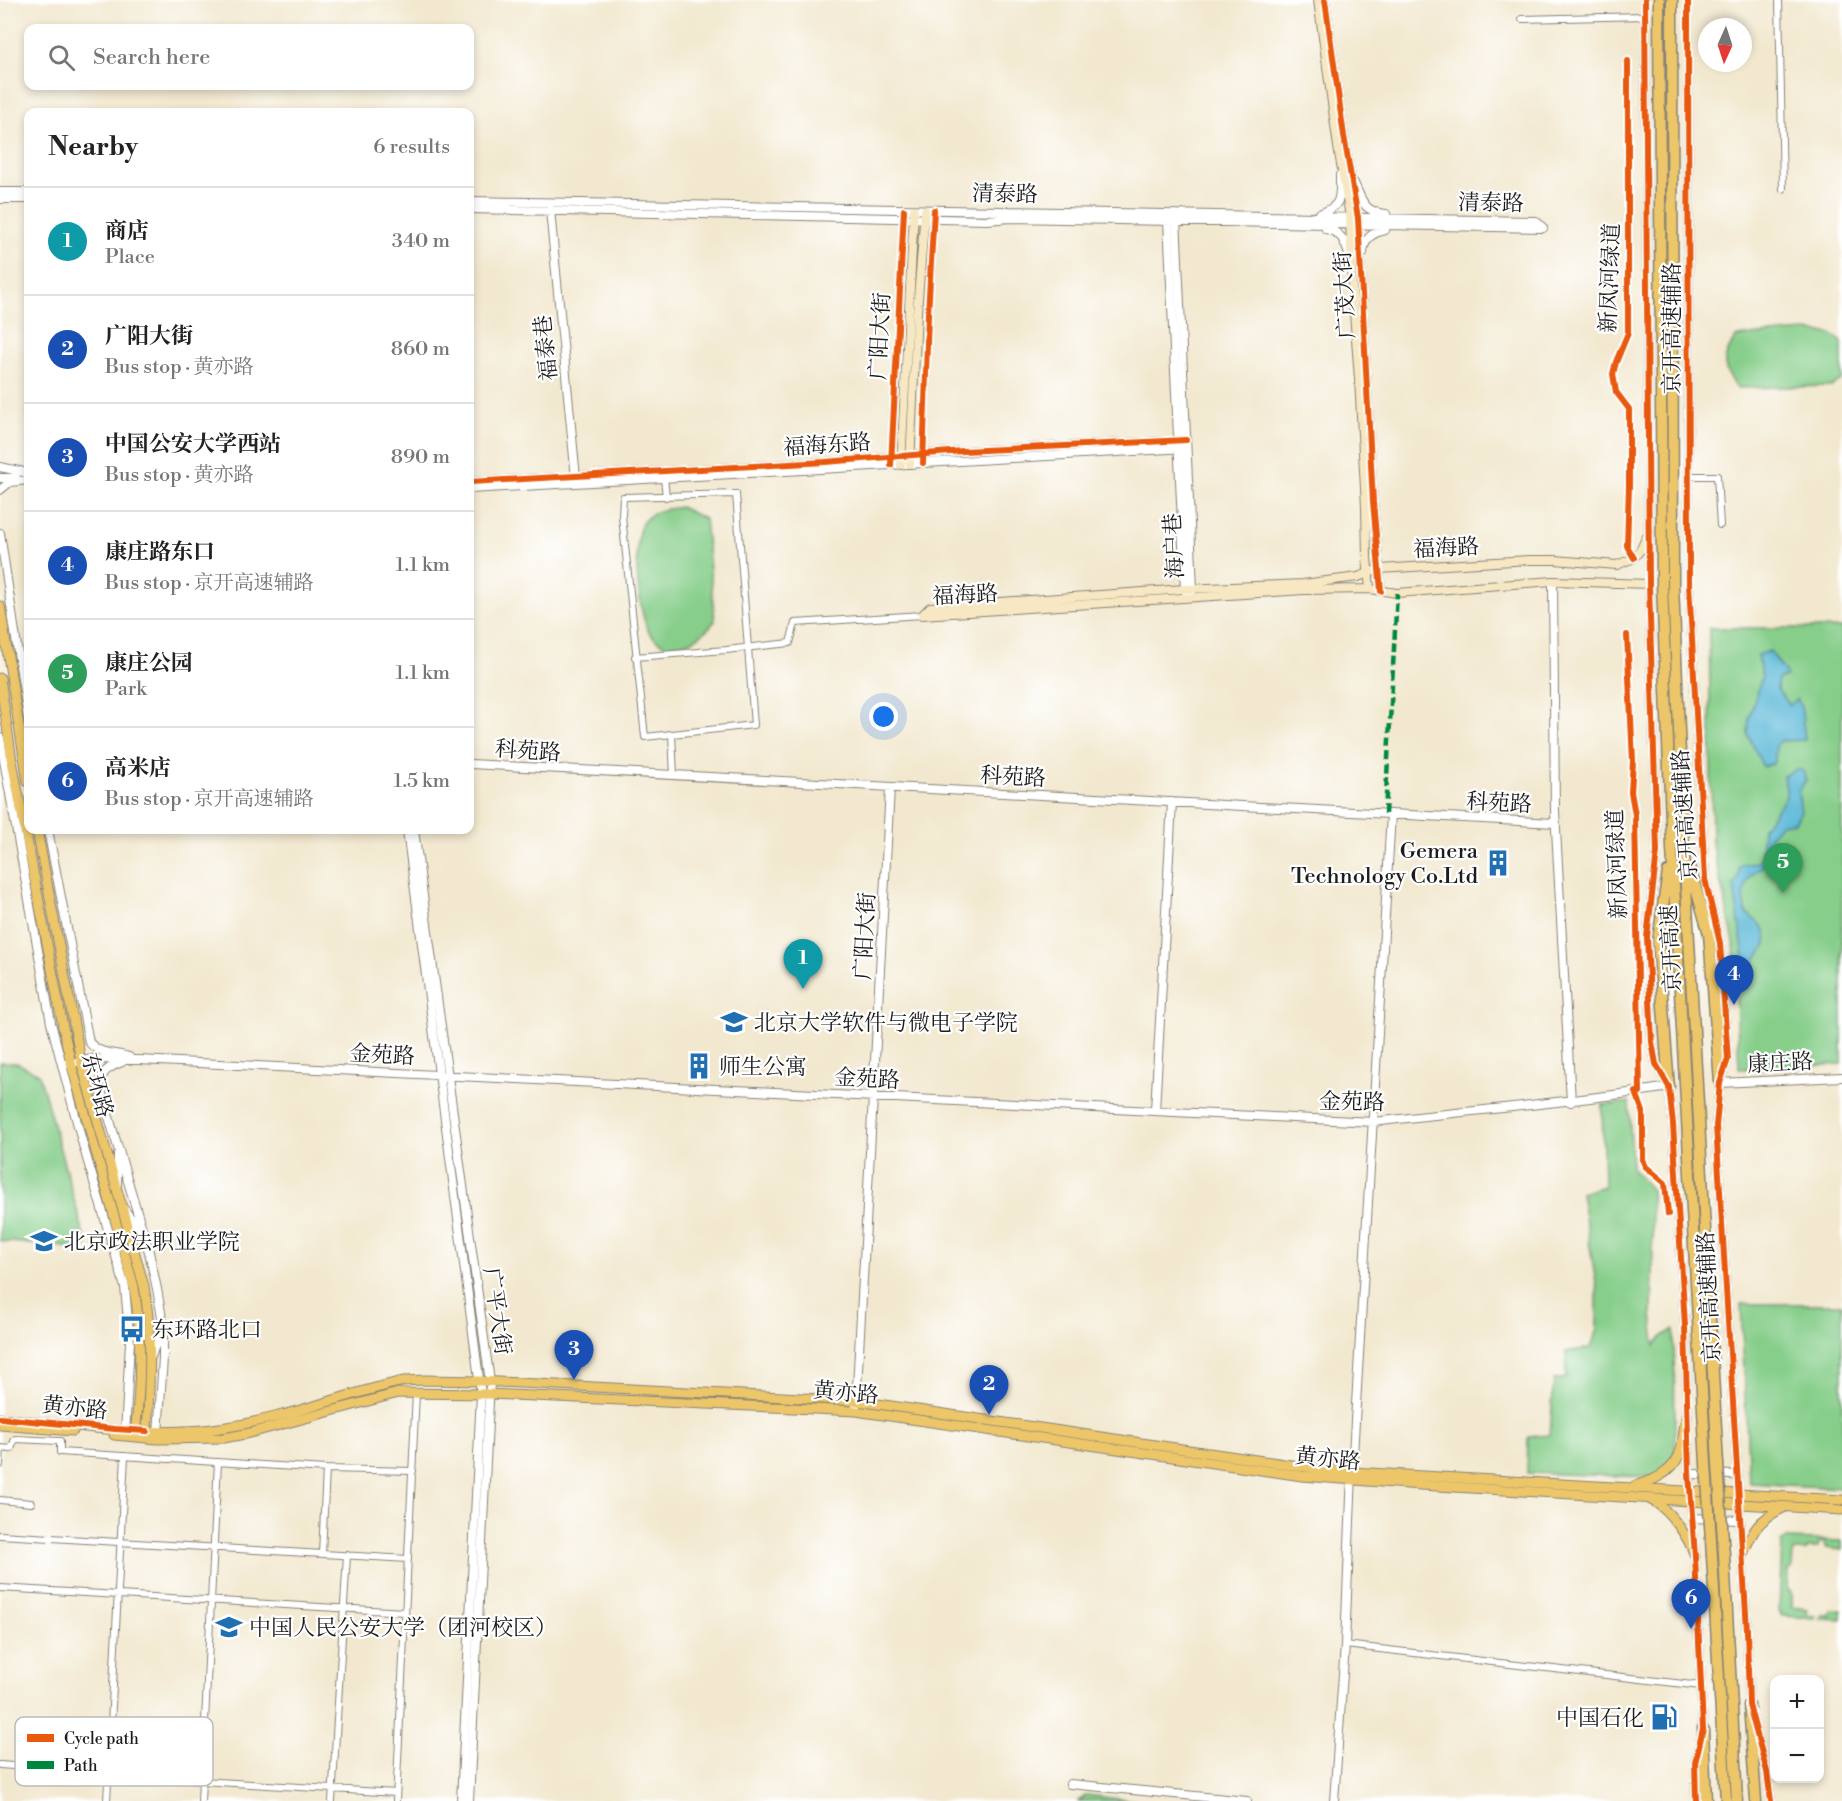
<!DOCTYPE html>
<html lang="en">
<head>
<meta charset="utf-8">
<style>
	:root { --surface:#fff; --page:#f6f6f6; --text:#222; --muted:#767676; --line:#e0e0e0; --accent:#d93025 }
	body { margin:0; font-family:"Libre Bodoni","Noto Serif SC",serif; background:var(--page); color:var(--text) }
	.controls { position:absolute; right:18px; bottom:18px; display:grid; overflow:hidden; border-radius:12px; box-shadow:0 3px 9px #0003 }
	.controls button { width:54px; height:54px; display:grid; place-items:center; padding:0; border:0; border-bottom:2px solid var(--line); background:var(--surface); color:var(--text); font:30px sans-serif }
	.compass { position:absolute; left:1698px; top:18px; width:54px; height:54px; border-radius:50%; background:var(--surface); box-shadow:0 3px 9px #0003; rotate:183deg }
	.you { position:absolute; left:884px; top:717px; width:21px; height:21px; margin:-15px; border:4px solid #fff; border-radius:50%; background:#1a73e8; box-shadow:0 0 0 9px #1a73e833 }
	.badge { display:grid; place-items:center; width:39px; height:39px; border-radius:50%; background:var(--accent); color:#fff; font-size:20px; font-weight:700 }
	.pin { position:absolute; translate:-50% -50px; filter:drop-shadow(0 2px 3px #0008) }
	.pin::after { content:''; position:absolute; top:32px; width:21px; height:18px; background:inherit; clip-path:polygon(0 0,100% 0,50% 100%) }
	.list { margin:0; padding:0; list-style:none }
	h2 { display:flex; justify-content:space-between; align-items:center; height:78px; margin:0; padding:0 24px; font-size:26px }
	h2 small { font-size:20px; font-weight:400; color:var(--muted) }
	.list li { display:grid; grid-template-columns:39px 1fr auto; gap:18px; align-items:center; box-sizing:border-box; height:108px; padding:0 24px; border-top:2px solid var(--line) }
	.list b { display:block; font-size:22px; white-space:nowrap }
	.list p { margin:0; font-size:20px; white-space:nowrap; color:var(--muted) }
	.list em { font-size:20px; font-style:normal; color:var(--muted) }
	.icon { flex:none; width:33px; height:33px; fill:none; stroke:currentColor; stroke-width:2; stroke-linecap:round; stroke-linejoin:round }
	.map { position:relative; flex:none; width:1842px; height:1801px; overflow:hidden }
	.search { position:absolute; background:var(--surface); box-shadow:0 3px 9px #0003; left:24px; top:24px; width:450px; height:66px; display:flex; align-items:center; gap:15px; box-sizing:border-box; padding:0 21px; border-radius:12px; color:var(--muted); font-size:22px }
	.panel { position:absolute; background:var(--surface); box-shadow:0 3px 9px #0003; left:24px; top:108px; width:450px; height:726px; border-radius:12px }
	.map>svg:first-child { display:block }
</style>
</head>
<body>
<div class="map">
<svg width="1842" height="1801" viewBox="0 0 1842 1801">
	<rect width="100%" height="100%" fill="#fff"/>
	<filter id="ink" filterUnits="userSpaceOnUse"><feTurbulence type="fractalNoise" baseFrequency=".0167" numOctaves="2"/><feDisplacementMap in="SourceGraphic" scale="12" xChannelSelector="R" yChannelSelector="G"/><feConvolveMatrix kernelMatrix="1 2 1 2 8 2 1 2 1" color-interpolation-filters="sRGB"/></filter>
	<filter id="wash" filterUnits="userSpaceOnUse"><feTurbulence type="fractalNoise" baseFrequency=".008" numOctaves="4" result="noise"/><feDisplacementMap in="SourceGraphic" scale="24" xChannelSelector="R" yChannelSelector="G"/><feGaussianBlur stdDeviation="1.35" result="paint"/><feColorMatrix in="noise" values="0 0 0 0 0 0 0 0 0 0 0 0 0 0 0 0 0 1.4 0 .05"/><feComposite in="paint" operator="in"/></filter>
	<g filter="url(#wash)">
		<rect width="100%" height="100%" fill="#f2e8cf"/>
		<path fill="#86ce8a" stroke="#517553" stroke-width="1.5" d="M1806 331 1831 334 1842 342V379L1832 386 1737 388C1721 367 1721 359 1736 337Z
			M680 507 705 519 715 621C699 640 690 643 666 646 661 643 654 639 651 635 638 620 631 537 643 522 653 510 666 509 680 507Z
			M1709 628H1842V1064L1739 1069 1734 942 1712 844Z
			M0 1062 17 1063 39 1074 87 1246 76 1248 0 1241Z
			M1629 1102 1632 1169 1651 1190 1653 1267 1652 1313 1655 1346 1663 1336 1674 1329 1675 1451 1666 1469 1655 1477 1527 1473 1528 1437 1550 1435 1554 1380 1566 1378V1352L1591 1348 1597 1329V1289L1581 1193 1604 1186 1602 1105Z
			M1741 1304H1842V1488L1749 1483Z
			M1786 1539 1842 1541V1550L1825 1548 1824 1543 1822 1542 1819 1543 1818 1548H1807L1806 1551H1793L1792 1569 1788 1570 1787 1591 1791 1592V1607L1807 1609V1614L1816 1615 1815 1618 1782 1616 1779 1611 1782 1543Z
			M1831 1610H1842V1620L1821 1619V1615H1830Z
			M1086 1795 1138 1801H1079Z"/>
		<path fill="#59b7d7" stroke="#3a6a7a" stroke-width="1.5" d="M1770 651 1785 672 1786 677 1778 679 1777 689 1790 705 1797 699 1801 705 1805 740 1779 741 1776 747 1775 762 1763 767 1748 735 1749 718 1762 677 1758 655Z
			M1797 769 1803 771 1806 780 1798 791 1801 811 1795 822 1781 824 1767 840 1766 846 1770 858C1764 868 1750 871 1746 885 1744 891 1743 906 1746 912 1751 920 1773 926 1765 946 1762 953 1751 966 1746 972L1734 885 1738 879 1739 868 1741 865 1755 863 1761 859 1763 827 1786 797V788L1783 776Z"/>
	</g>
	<g filter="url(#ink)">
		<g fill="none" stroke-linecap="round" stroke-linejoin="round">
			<g stroke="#878276" stroke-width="8">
				<path id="minor" d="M1779 0 1783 189
					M1522 19 1645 16
					M1689 476H1717L1720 525
					M664 478 666 497
					M736 494 754 725 645 737 622 516 623 497Z
					M635 657 726 650 790 643 795 623 922 615
					M672 734 674 776
					M0 1448 11 1449 15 1439 60 1441V1452L326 1469 413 1471
					M0 1465 1 1448
					M0 1500 31 1503
					M0 1535 408 1559
					M322 1554 326 1469
					M0 1588 405 1612
					M1345 1645 1701 1686
					M0 1765 202 1781 396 1793
					M107 1801 125 1456
					M201 1801 218 1462
					M332 1801 347 1555
					M396 1801 416 1393"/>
			</g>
			<g stroke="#878276" stroke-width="10">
				<path id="tertiary" d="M1354 183C1362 201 1364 212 1386 214
					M0 192H28
					M0 199H28
					M470 201 1536 221 1543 228
					M470 209 987 220 1010 218 1543 228
					M550 210 576 478
					M1319 214C1343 206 1340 197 1340 175
					M1176 217 1193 589 1191 594
					M1168 219 1185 589 1187 594
					M1326 229C1341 232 1345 241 1349 255
					M1363 253C1364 239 1371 233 1385 230
					M0 467 28 473
					M0 478H16
					M470 482 825 462 963 451 1186 440
					M470 489 1186 448
					M0 490 10 482 28 480
					M0 533 28 719
					M1553 581 1555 811 1571 1102
					M0 738 51 1023 83 1145 125 1287 130 1342 125 1435
					M470 764 1555 823
					M48 830 89 1042C99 1055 114 1052 129 1057
					M407 830 481 1394 461 1801
					M414 830 490 1382 469 1801
					M122 1062C109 1067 100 1072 100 1087L149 1252 157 1289 163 1324V1358L158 1435
					M62 1065 92 1059 139 1060 1374 1122C1472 1110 1571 1103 1669 1087
					M1720 1083 1842 1077
					M1155 1111 1172 802
					M117 1184 118 1154
					M123 1208 141 1232
					M151 1357 161 1328
					M856 1406 890 788
					M1689 1474 1737 1475
					M1692 1518 1740 1520
					M1070 1784 1247 1801
					M1334 1801 1345 1645 1352 1472 1391 814"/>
			</g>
			<g stroke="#878276" stroke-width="10">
				<path id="secondary" d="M1318 0 1338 147 1350 217 1352 286 1359 379 1366 507 1367 558 1370 589
					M1325 0 1344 136 1358 218 1373 502 1381 591
					M1645 0 1649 584 1657 852 1647 937 1652 1042 1656 1064 1669 1087 1673 1124 1685 1326 1689 1474 1695 1556 1703 1729 1695 1763 1696 1801
					M1688 0 1689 584 1705 879 1720 943 1728 1059 1720 1083 1716 1126 1747 1630 1749 1705 1767 1772 1771 1801
					M910 464 917 312 925 210
					M901 465 914 210
					M922 615 930 607 1185 589 1303 584 1358 577 1379 569 1529 560H1555L1617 565 1634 558 1641 549 1646 538
					M922 615 1304 590 1370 589 1397 593 1553 581 1649 584"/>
			</g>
			<g stroke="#878276" stroke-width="11">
				<path id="primary" d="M0 606 28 782
					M0 678 12 761 64 1032 71 1063 134 1287C142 1335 141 1385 135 1434
					M37 830 81 1061 144 1286C153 1336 149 1386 147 1436
					M0 1418C75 1425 152 1439 227 1427 287 1418 344 1394 404 1381L425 1380 480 1381 857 1401 1298 1466 1352 1472 1842 1500
					M0 1425 73 1431
					M114 1435 158 1439 224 1438 250 1433 398 1393 490 1394 856 1411 1302 1476 1421 1485 1842 1510
					M1634 1486C1654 1481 1676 1471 1681 1449 1684 1438 1683 1427 1687 1416
					M1649 1499C1669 1508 1688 1536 1695 1556
					M1743 1554C1753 1530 1758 1520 1783 1508"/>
			</g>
			<g stroke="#878276" stroke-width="13">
				<path id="motorway" d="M1659 0 1662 584 1672 848 1706 1464
					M1672 0 1673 584 1684 850 1718 1464
					M1690 868 1709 934 1720 1083
					M1668 872 1658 940 1669 1087
					M1724 1555 1737 1801
					M1712 1556 1726 1801
					M1749 1705 1756 1801
					M1703 1729 1706 1801"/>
			</g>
			<use href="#minor" stroke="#fff" stroke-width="6"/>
			<use href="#tertiary" stroke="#fff" stroke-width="8"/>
			<use href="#secondary" stroke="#f7e8c3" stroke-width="8"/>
			<use href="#primary" stroke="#ecc669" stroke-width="9"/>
			<use href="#motorway" stroke="#ecc669" stroke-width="10"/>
			<g stroke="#878276" stroke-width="13" stroke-linecap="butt">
				<path id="motorway-bridge" d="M1706 1464 1712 1556
					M1718 1464 1724 1555"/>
			</g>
			<use href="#motorway-bridge" stroke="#ecc669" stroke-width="10"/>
			<path stroke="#00873e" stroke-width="4.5" stroke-dasharray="9 4.5" stroke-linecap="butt" d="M1385 814 1397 593"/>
			<g stroke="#fff" stroke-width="10">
				<path id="cycleway" d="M1325 0 1344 136 1358 218 1373 502 1381 591
					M1645 0 1649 584 1657 852 1647 937 1652 1042 1656 1064 1669 1087 1673 1124 1685 1326 1689 1474 1695 1556 1703 1729 1695 1763 1696 1801
					M1688 0 1689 584 1705 879 1720 943 1728 1059 1720 1083 1716 1126 1747 1630 1749 1705 1767 1772 1771 1801
					M1628 61V333L1616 362 1613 374 1616 392 1629 409V486L1627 546 1634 558
					M923 463 928 314 934 210
					M891 465 904 210
					M470 482 825 462 963 451 1186 440
					M1627 635 1633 761 1631 792 1635 815 1640 1092
					M1636 1092 1643 1112V1161L1645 1166 1665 1183 1668 1214
					M0 1418 115 1429 147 1431"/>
			</g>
			<use href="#cycleway" stroke="#e8590c" stroke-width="6"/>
		</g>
	</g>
	<defs>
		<g id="building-bare" transform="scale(2.07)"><path d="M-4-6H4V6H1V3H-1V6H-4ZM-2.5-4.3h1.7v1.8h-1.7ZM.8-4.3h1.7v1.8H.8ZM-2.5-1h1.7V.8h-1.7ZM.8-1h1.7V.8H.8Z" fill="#1f6fb2" stroke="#fff" stroke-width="2.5" paint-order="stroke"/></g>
		<g id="university-bare" transform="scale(2.07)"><path d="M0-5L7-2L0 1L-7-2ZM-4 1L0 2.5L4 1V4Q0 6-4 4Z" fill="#1f6fb2" stroke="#fff" stroke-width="2.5" paint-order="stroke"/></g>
		<g id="bus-bare" transform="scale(2.07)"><path d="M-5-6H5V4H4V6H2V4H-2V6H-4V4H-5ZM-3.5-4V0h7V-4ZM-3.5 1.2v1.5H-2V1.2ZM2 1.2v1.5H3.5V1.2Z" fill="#1f6fb2" stroke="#fff" stroke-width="2.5" paint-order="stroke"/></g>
		<g id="fuel-bare" transform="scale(2.07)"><path d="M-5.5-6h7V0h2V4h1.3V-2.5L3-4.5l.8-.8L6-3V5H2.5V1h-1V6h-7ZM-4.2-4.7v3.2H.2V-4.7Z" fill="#1f6fb2" stroke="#fff" stroke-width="2.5" paint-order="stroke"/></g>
	</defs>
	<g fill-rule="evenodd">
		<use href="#building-bare" x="1498" y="863"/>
		<use href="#university-bare" x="734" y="1022"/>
		<use href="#building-bare" x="699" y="1066"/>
		<use href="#university-bare" x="44" y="1241"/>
		<use href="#bus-bare" x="132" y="1329"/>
		<use href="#university-bare" x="229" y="1627"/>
		<use href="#fuel-bare" x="1664" y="1717"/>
	</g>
	<g text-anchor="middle" stroke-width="4.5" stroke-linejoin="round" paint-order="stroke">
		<g font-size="22" fill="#1c1c1c" stroke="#fff">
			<text transform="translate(1005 193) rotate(1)" y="8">清泰路</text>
			<text transform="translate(1491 202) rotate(1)" y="8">清泰路</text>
			<text transform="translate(1609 278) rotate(-88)" y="8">新凤河绿道</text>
			<text transform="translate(1344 295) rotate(-93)" y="8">广茂大街</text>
			<text transform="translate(1671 328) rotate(-90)" y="8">京开高速辅路</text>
			<text transform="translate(879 336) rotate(-87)" y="8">广阳大街</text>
			<text transform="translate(545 348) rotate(-96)" y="8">福泰巷</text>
			<text transform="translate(827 444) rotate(-4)" y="8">福海东路</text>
			<text transform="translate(1173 546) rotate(-93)" y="8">海户巷</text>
			<text transform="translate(1446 547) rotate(-3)" y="8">福海路</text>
			<text transform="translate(965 594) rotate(-3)" y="8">福海路</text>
			<text transform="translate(528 750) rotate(4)" y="8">科苑路</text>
			<text transform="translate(1013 776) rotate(3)" y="8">科苑路</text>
			<text transform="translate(1499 802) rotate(3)" y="8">科苑路</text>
			<text transform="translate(1684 815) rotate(-94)" y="8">京开高速辅路</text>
			<text transform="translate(1616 864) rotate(-92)" y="8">新凤河绿道</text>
			<text transform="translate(864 936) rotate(-87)" y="8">广阳大街</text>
			<text transform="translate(1670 949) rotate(-93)" y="8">京开高速</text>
			<text transform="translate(382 1054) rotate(3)" y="8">金苑路</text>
			<text transform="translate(1780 1062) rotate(-3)" y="8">康庄路</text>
			<text transform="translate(867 1078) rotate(3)" y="8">金苑路</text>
			<text transform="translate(98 1085) rotate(75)" y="8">东环路</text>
			<text transform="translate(1352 1101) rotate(1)" y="8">金苑路</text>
			<text transform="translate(1708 1297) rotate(-93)" y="8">京开高速辅路</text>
			<text transform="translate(498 1311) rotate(82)" y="8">广平大街</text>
			<text transform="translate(846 1392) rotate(5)" y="8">黄亦路</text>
			<text transform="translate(75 1407) rotate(6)" y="8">黄亦路</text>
			<text transform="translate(1328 1458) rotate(6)" y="8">黄亦路</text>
		</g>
		<g font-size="22" fill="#1c1c1c" stroke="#fff" text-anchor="start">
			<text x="1478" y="858" text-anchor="end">Gemera<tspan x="1478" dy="25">Technology Co.Ltd</tspan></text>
			<text x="754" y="1030">北京大学软件与微电子学院</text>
			<text x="719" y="1074">师生公寓</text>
			<text x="64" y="1249">北京政法职业学院</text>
			<text x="152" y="1337">东环路北口</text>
			<text x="249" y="1635">中国人民公安大学（团河校区）</text>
			<text x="1644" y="1725" text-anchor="end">中国石化</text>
		</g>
	</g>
	<rect x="15" y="1717" width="198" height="69" rx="9" fill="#fff" stroke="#bbb" stroke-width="1.5"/>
	<rect x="27" y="1734" width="27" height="8" fill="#e8590c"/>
	<rect x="27" y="1761" width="27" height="8" fill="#00873e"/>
	<g font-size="16" fill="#1c1c1c">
		<text x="64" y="1744">Cycle path</text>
		<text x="64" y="1771">Path</text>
	</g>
</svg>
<div class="controls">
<button>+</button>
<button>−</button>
</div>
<svg class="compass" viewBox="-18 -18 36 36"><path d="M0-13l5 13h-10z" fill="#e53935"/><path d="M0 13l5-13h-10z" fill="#767676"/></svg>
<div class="you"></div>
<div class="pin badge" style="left:803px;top:989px;background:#0f9aa8">1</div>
<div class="pin badge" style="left:989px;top:1415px;background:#1a4fb4">2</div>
<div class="pin badge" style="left:574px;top:1380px;background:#1a4fb4">3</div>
<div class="pin badge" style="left:1734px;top:1005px;background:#1a4fb4">4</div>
<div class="pin badge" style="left:1783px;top:893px;background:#2e9e5b">5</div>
<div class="pin badge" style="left:1691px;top:1629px;background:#1a4fb4">6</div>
<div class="search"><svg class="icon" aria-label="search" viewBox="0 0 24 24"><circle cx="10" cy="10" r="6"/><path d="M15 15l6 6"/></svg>Search here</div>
<section class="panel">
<h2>Nearby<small>6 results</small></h2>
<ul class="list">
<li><span class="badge" style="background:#0f9aa8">1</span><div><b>商店</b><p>Place</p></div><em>340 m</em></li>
<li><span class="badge" style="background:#1a4fb4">2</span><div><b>广阳大街</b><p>Bus stop · 黄亦路</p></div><em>860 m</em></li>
<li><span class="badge" style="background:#1a4fb4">3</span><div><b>中国公安大学西站</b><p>Bus stop · 黄亦路</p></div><em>890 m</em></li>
<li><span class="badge" style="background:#1a4fb4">4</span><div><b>康庄路东口</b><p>Bus stop · 京开高速辅路</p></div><em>1.1 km</em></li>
<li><span class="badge" style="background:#2e9e5b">5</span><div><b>康庄公园</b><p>Park</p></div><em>1.1 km</em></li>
<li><span class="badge" style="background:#1a4fb4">6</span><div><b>高米店</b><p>Bus stop · 京开高速辅路</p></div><em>1.5 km</em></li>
</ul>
</section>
</div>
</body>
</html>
